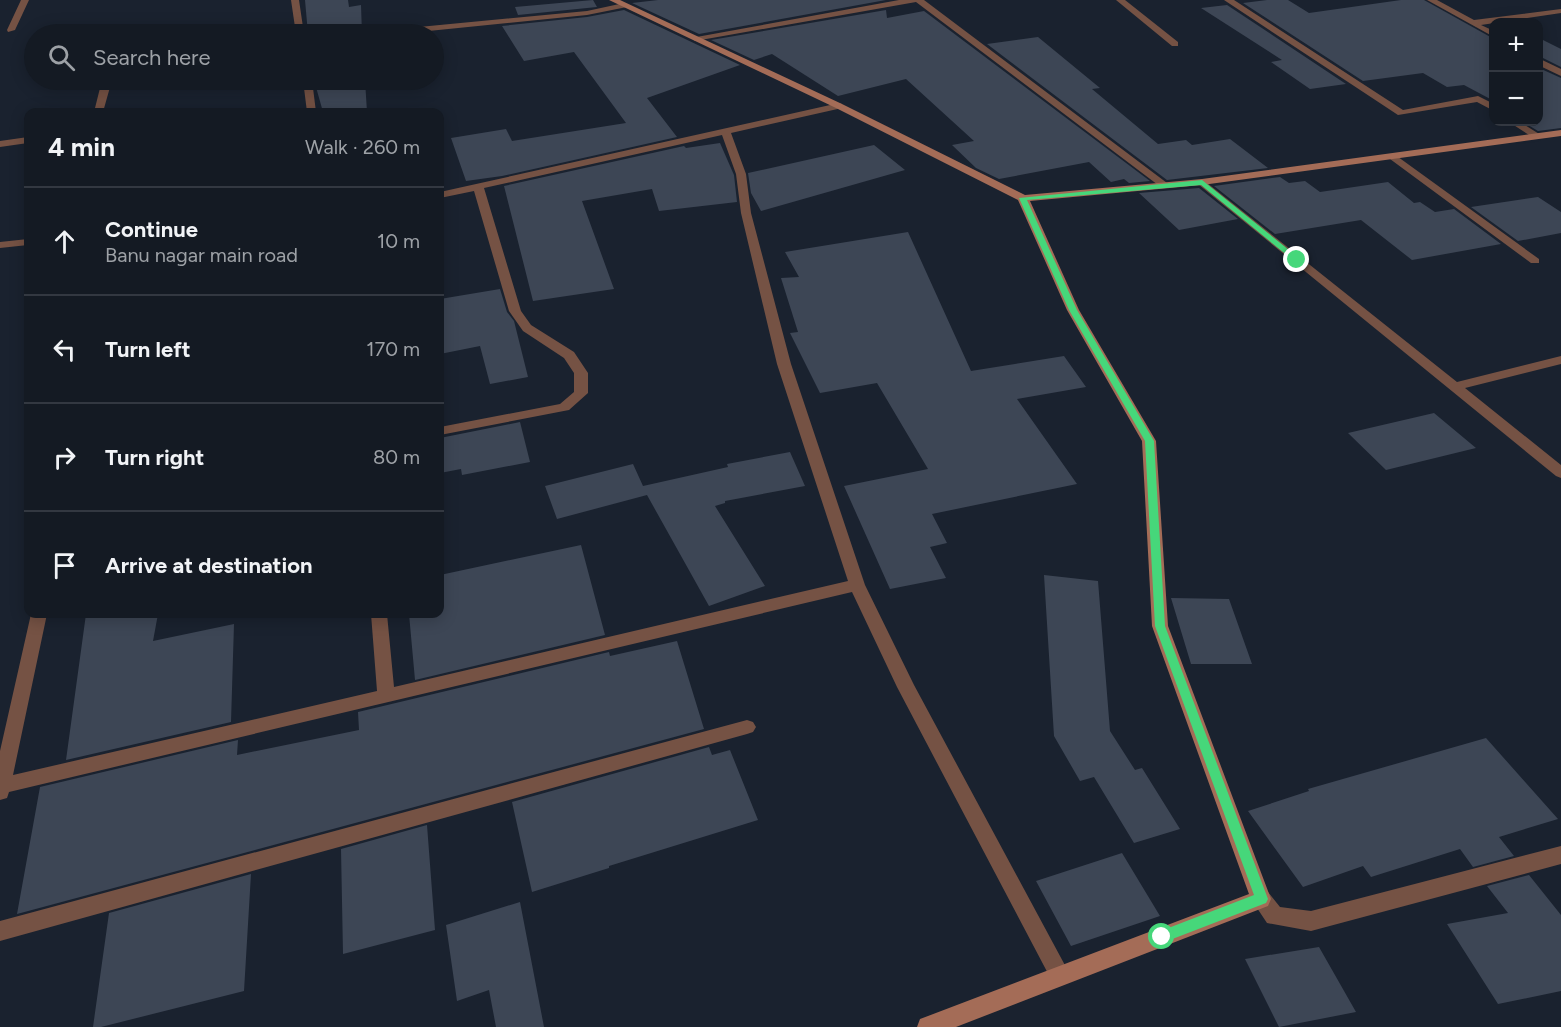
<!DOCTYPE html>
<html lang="en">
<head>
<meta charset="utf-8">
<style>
	:root { --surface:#141a23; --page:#212730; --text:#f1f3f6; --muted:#9da1a6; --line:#333841 }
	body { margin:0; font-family:Figtree,sans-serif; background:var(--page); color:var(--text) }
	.controls { position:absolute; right:18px; top:18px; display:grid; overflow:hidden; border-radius:12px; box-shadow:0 3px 15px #0003 }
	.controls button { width:54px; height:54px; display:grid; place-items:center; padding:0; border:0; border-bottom:2px solid var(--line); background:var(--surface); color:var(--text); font:30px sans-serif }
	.stop { position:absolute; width:18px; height:18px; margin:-14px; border:4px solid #46d77a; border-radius:50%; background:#fff }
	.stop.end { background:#46d77a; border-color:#fff; box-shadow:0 2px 6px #0008 }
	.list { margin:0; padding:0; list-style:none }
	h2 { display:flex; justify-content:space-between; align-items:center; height:78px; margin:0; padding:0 24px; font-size:26px }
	h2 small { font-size:20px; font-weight:400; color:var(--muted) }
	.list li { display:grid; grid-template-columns:39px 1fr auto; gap:18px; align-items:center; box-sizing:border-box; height:108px; padding:0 24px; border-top:2px solid var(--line) }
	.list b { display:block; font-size:22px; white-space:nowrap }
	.list p { margin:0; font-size:20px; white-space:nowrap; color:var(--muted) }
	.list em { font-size:20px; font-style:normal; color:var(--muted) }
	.icon { flex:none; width:33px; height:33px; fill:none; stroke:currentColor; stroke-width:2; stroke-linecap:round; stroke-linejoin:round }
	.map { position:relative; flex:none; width:1561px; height:1027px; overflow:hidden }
	.search { position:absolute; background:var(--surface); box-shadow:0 3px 15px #0003; left:24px; top:24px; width:420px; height:66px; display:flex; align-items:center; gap:15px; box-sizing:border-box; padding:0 21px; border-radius:33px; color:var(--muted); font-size:22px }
	.panel { position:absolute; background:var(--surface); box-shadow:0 3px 15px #0003; left:24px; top:108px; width:420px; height:510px; border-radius:12px }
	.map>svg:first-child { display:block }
</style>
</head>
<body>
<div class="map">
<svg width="1561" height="1027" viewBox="0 0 1561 1027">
	<rect width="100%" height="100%" fill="#1a222f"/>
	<path fill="#3d4655" d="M305 0H348L349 7 361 5 362 34H308Z
		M593 0 597 7 518 15 515 7Z
		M658 0H886L699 34 632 3Z
		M1267 0H1288L1309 13 1401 0H1424L1494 39V101L1464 85 1447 87 1423 73 1363 81 1243 3Z
		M1227 5 1346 84 1310 89 1271 62 1282 60 1201 8Z
		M624 10 740 65 647 98 677 137 502 176 466 181 451 138 506 129 512 141 626 123 574 52 524 61 502 26 587 17Z
		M886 10 887 18 924 11 1150 181 1129 183 1124 179 1111 182 1089 162 999 179 976 168 952 145 974 141 906 79 838 96 772 54 754 60 711 40Z
		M1038 37 1100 88 1092 89 1158 144 1186 140 1192 145 1230 139 1268 168 1167 180 987 44Z
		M1539 38 1561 49V67L1539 56Z
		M1539 68 1561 78V128L1538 131 1523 122H1539Z
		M314 80H365L367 112H323Z
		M720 143 734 175 737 202 659 211 652 189 582 201 614 289 533 301 504 186 684 146 686 148Z
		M874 145 905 170 761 211 751 193 748 173Z
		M1280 177 1289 183 1305 181 1320 192 1388 182 1414 203 1420 202 1435 212 1454 209 1501 244 1412 260 1361 220 1275 234 1214 186Z
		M1199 188 1238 219 1179 230 1139 193Z
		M1538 197 1561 212V233L1518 241 1471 207Z
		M908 232 971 371 1064 356 1086 387 1017 399 1077 484 932 514 947 543 930 547 946 578 890 589 844 486 928 469 877 383 820 393 790 333 798 332 781 278 799 277 785 252Z
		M500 289 507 312 514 321 528 377 490 384 480 346 440 354V299Z
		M1434 413 1476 448 1386 470 1348 433Z
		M520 422 530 462 462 475 461 469 440 473V438Z
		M790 452 805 486 725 501V503L715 506 765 586 709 606 647 495 557 519 545 486 633 464 643 486 728 467 727 464Z
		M581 545 605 635 415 680 409 614H440V575Z
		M1044 575 1098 581 1110 731 1135 770 1142 768 1180 829 1134 843 1094 777 1080 781 1054 736Z
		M1171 598 1229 599 1252 664H1191Z
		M86 614H158L153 641 234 624 231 722 66 760Z
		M677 641 704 729 17 914 40 787 238 740 237 755 359 730 358 712 609 652 610 656Z
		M1486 738 1558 819 1499 837 1514 856 1473 867 1460 849 1371 877 1363 866 1303 887 1248 811 1309 791 1308 789Z
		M709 747 712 755 730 750 758 820 609 866V868L532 892 512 802Z
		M427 825 435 930 343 954 341 849Z
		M1122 853 1160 916 1071 946 1036 881Z
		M251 874 244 991 101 1027H93L109 913Z
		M1529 875 1561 915V991L1498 1004 1447 924 1508 913 1487 886Z
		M520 902 544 1027H496L489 990 457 1001 446 925Z
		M1319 947 1356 1012 1279 1027 1245 959Z"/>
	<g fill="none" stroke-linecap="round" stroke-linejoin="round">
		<path fill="#755244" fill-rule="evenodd" d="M21 0H29L15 30 8 32 7 30Z
			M291 0H299L304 34H296Z
			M899 0H924L1171 186 1170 188H1162L916 2 695 41 691 38Z
			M1116 0H1125L1178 42V46H1172Z
			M1224 0H1234L1403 110 1478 96 1494 104V111L1477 102 1398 115Z
			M1427 0H1437L1474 20 1561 9V13L1481 25 1494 31V37Z
			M624 3 628 5 627 7 587 15 399 34 394 32 398 29 587 11Z
			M1538 58 1561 69V76L1538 65Z
			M102 80H112L103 112H94Z
			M303 80H312L316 112H307Z
			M839 103 842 104V108L731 133 746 174 751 213 791 364 865 585 914 685 1067 969 1071 976 1067 983 1060 986 1053 983 897 687 852 592 9 792 7 798 0 800V751L31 614H47L13 775 377 691 371 614H387L394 687 848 581 777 364 741 213 736 174 722 135 484 188 521 311 531 325 574 352 588 373V393L569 410 440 435V427L560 404 574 392V373L564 358 523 331 509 311 474 191 440 198V192Z
			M1509 122H1520L1544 137 1535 139Z
			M28 137V143L0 147V141Z
			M1394 154 1539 259V263H1531L1390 159V155Z
			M1202 179 1457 382 1561 356V364L1465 388 1561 465V478L1556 476 1198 184 1197 182Z
			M28 239V245L0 248V242Z
			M747 720 753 722 756 727 753 732 747 734 0 941V921Z
			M1561 846V864L1311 931 1267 923 1251 899 1254 892 1261 890 1268 892 1280 907 1311 911Z"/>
		<path fill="#a46c57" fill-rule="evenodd" d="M609 0H620L842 104 1025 195 1202 179 1561 130V136L1202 185 1030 201 1079 310 1156 441 1168 626 1271 899 1268 906 956 1027H917L920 1019 928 1016 1249 894 1152 626 1142 441 1067 310 1018 200 836 108Z"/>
	</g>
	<path fill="#46d77a" d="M1202 180 1299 258V261H1294L1201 185 1027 200 1077 310 1154 441 1165 626 1268 899 1266 903 1162 943 1158 941 1156 937 1158 932 1254 895 1155 626 1145 441 1069 310 1019 198Z"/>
</svg>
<div class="controls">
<button>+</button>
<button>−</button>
</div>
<div class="stop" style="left:1162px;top:937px"></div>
<div class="stop end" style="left:1297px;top:260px"></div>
<div class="search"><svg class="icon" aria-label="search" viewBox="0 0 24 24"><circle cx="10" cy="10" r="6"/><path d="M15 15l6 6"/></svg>Search here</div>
<section class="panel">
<h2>4 min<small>Walk · 260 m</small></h2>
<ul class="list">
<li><svg class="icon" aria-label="ahead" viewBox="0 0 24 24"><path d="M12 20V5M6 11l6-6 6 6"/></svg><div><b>Continue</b><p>Banu nagar main road</p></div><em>10 m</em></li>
<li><svg class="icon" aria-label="left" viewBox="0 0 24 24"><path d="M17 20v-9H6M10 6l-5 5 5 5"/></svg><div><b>Turn left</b></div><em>170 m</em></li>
<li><svg class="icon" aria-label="right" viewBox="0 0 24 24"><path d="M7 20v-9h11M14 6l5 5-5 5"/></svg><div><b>Turn right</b></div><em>80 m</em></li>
<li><svg class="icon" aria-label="arrive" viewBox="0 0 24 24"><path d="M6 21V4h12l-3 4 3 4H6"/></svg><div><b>Arrive at destination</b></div></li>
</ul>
</section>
</div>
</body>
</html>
